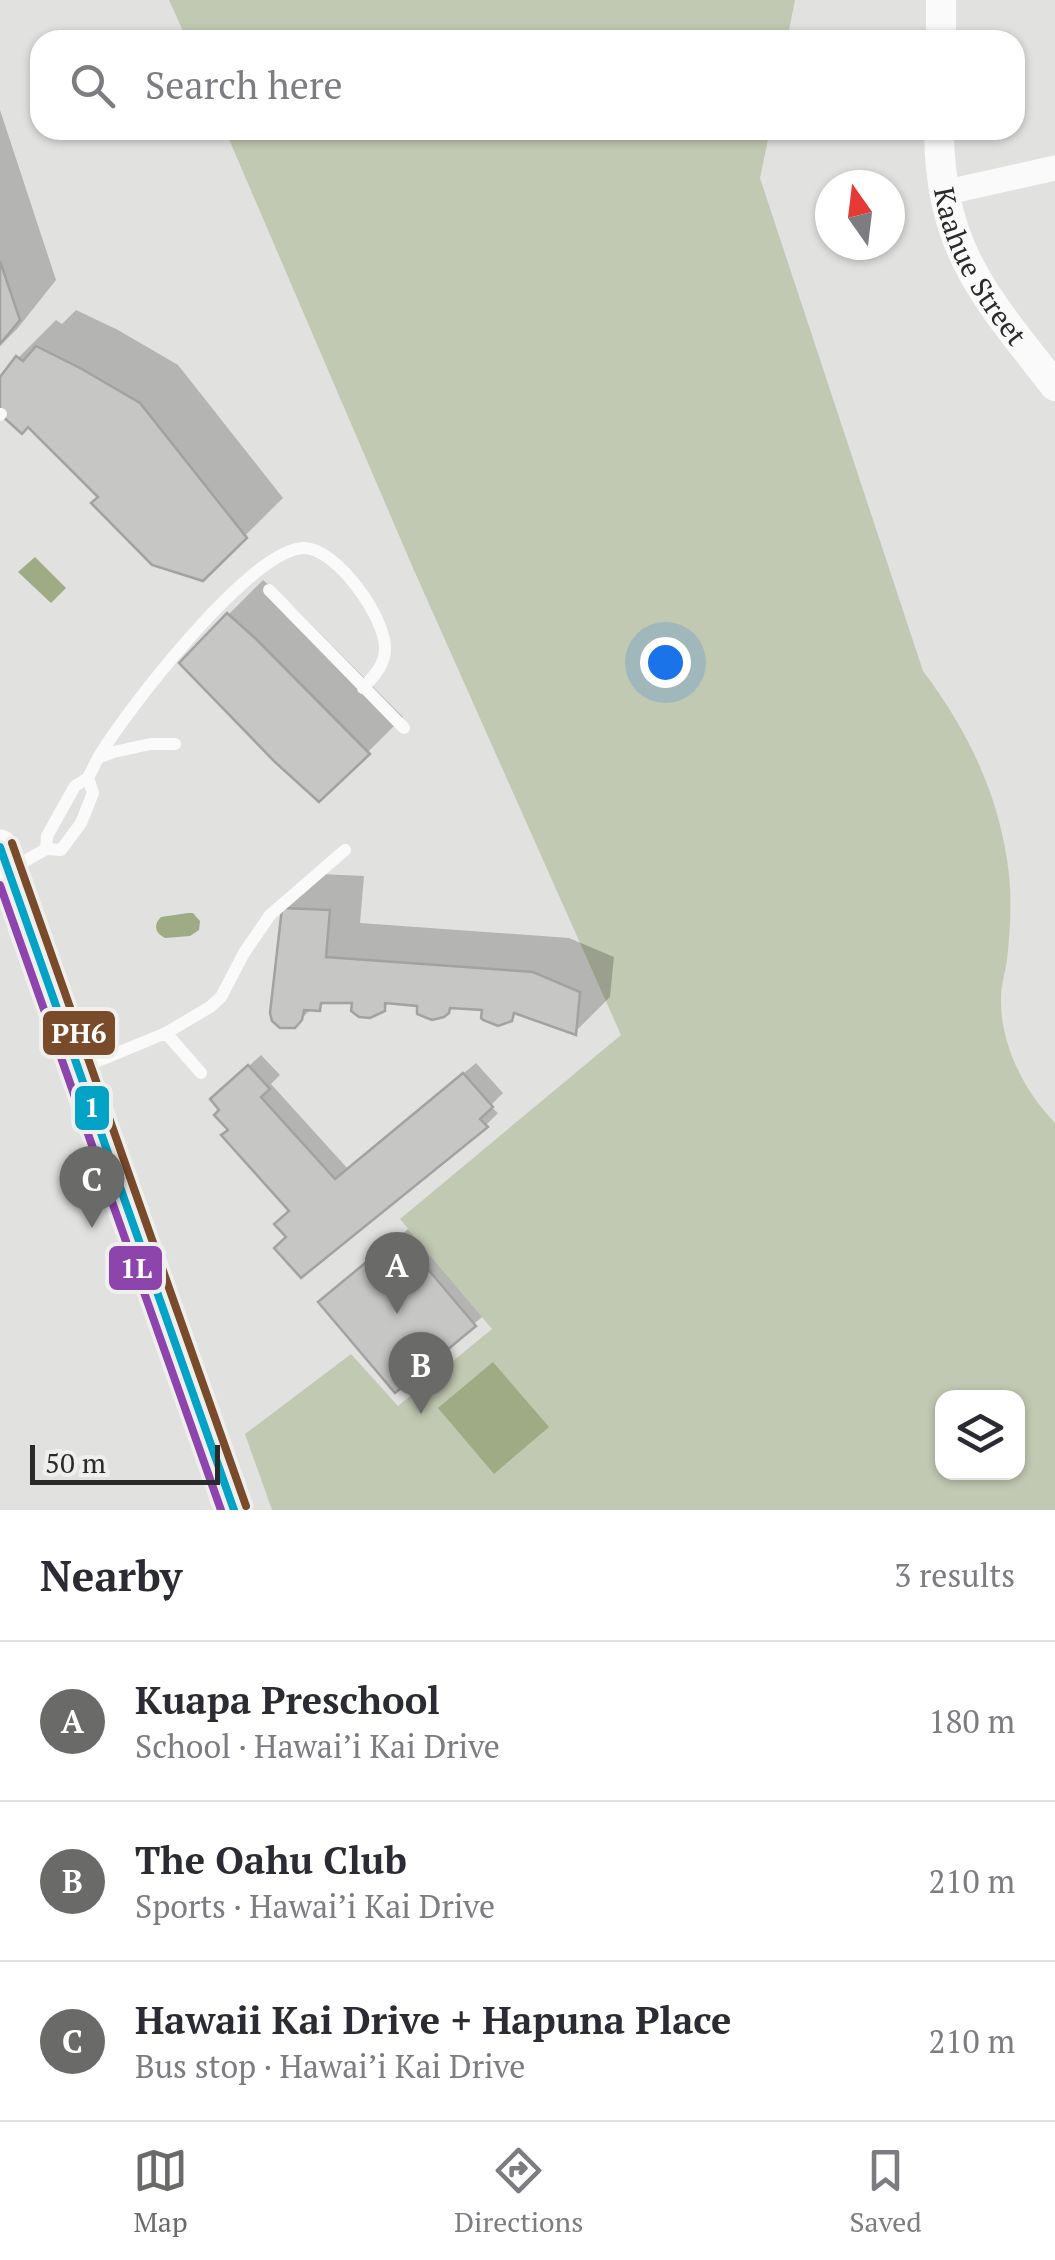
<!DOCTYPE html>
<html lang="en">
<head>
<meta charset="utf-8">
<style>
	:root { --surface:#fff; --page:#f2f2f3; --text:#2b2b33; --muted:#7c7c81; --line:#e1e1e2; --accent:#6a6a69 }
	body { margin:0; font-family:"PT Serif",serif; background:var(--page); color:var(--text) }
	.controls { position:absolute; right:30px; bottom:30px; display:grid; overflow:hidden; border-radius:20px; box-shadow:0 2px 8px #0004 }
	.controls button { width:90px; height:90px; display:grid; place-items:center; padding:0; border:0; border-bottom:2px solid var(--line); background:var(--surface); color:var(--text); font:50px sans-serif }
	.compass { position:absolute; left:815px; top:170px; width:90px; height:90px; border-radius:50%; background:var(--surface); box-shadow:0 2px 8px #0004; rotate:346deg }
	.scale { position:absolute; left:30px; bottom:25px; width:190px; box-sizing:border-box; padding-left:10px; border:5px solid #2a2a29; border-top:0; font-size:28px; line-height:35px; white-space:nowrap; color:#2a2a29; -webkit-text-stroke:8px #eff0ed; paint-order:stroke }
	.you { position:absolute; left:665px; top:662px; width:35px; height:35px; margin:-25px; border:8px solid #fff; border-radius:50%; background:#1a73e8; box-shadow:0 0 0 15px #1a73e833 }
	.badge { display:grid; place-items:center; width:65px; height:65px; border-radius:50%; background:var(--accent); color:#fff; font-size:32px; font-weight:700 }
	.pin { position:absolute; translate:-50% -82px; filter:drop-shadow(0 2px 5px #0008) }
	.pin::after { content:''; position:absolute; top:52px; width:35px; height:30px; background:inherit; clip-path:polygon(0 0,100% 0,50% 100%) }
	.list { margin:0; padding:0; list-style:none }
	h2 { display:flex; justify-content:space-between; align-items:center; height:130px; margin:0; padding:0 40px; font-size:42px }
	h2 small { font-size:32px; font-weight:400; color:var(--muted) }
	.list li { display:grid; grid-template-columns:65px 1fr auto; gap:30px; align-items:center; box-sizing:border-box; height:160px; padding:0 40px; border-top:2px solid var(--line) }
	.list b { display:block; font-size:38px; white-space:nowrap }
	.list p { margin:0; font-size:32px; white-space:nowrap; color:var(--muted) }
	.list em { font-size:32px; font-style:normal; color:var(--muted) }
	.icon { flex:none; width:55px; height:55px; fill:none; stroke:currentColor; stroke-width:2; stroke-linecap:round; stroke-linejoin:round }
	.map { position:relative; flex:none; width:1055px; height:1510px; overflow:hidden }
	.search { position:absolute; background:var(--surface); box-shadow:0 2px 8px #0004; left:30px; right:30px; top:30px; height:110px; display:flex; align-items:center; gap:25px; box-sizing:border-box; padding:0 35px; border-radius:30px; color:var(--muted); font-size:38px }
	.sheet { height:610px; background:var(--surface) }
	nav { display:flex; justify-content:space-around; align-items:center; box-sizing:border-box; height:140px; border-top:2px solid var(--line); background:var(--surface); font-size:28px; color:var(--muted) }
	nav a { display:grid; justify-items:center; gap:5px }
	nav .on { color:var(--accent) }
	.map>svg:first-child { display:block }
</style>
</head>
<body>
<div class="map">
<svg width="1055" height="1510" viewBox="0 0 1055 1510">
	<rect width="100%" height="100%" fill="#e1e1e0"/>
	<path fill="#c2c9b2" fill-rule="evenodd" d="M169 0H795L787 40H187Z
		M225 130H770L760 178 923 671C969 732 1001 799 1009 875 1012 904 1010 932 1007 960 1005 973 1001 986 1001 998 1000 1044 1024 1091 1055 1123V1510H272L245 1434 351 1354 398 1406 492 1329 400 1219 621 1035 413 568ZM942 1398H1018V1472H942Z"/>
	<path fill="#9eab84" d="M35 557 66 588 51 603 18 572Z
		M188 913H193L200 921 199 930 190 936 165 938C155 933 153 925 161 917Z
		M493 1362 549 1427 494 1474 438 1408Z"/>
	<path fill="#0003" d="M0 110 56 280 17 329 0 346Z
		M76 310 118 330 178 365 283 498 202 578 101 496 0 381 18 358 56 320 62 324Z
		M263 580 291 604 403 717 368 752 228 615Z
		M320 874 364 876 360 923 569 938 614 957 610 997 575 1032 518 1012 508 1021 484 1008 454 1005 443 1015 420 1003 391 1001 383 1009 354 1001 327 1000 319 1008H312L296 1024 284 909Z
		M261 1055 280 1075 271 1084 348 1169 476 1063 503 1093 490 1106 498 1113 486 1125 302 1275 289 1237 292 1210 223 1110 225 1088Z
		M408 1229 482 1317 395 1390 328 1295Z"/>
	<path fill="#c6c6c5" stroke="#a2a2a2" stroke-width="2.5" d="M0 261 20 320 0 344Z
		M36 346 80 368 140 403 247 538 203 581 152 565 91 503 98 497 28 427 22 434 0 414V377L16 356 23 361Z
		M227 613 256 639 370 754 319 802 275 762 179 663Z
		M282 908 330 910 326 957 533 972 580 992 576 1035 514 1013 512 1021 498 1026 483 1020 481 1018 482 1010 450 1008 449 1013 444 1017 432 1020 417 1014V1006L385 1003V1011L370 1018 359 1017 351 1011 352 1003H321L320 1011 304 1010 302 1020 295 1028H280L272 1021 270 1013Z
		M248 1065 270 1089 261 1097 335 1179 463 1073 493 1107 480 1119 488 1127 301 1278 274 1248 286 1237 274 1224 289 1211 221 1135 228 1130 214 1115 219 1110 210 1099Z
		M399 1235 476 1326 395 1393 318 1302Z"/>
	<g fill="none" stroke-linecap="round" stroke-linejoin="round">
		<path stroke="#fafafa" stroke-width="12" d="M0 415 1 414
			M269 590 404 728
			M98 758C125 712 250 550 303 548 336 547 386 618 385 649 385 665 374 676 363 688
			M46 849 47 836 75 786 88 778 98 758 114 752 150 744H175
			M11 869 46 849 61 850 81 823 93 793 88 778
			M166 1033 201 1073
			M81 1068 166 1033 210 1007 221 997 244 953 270 915 345 850"/>
		<path stroke="#fafafa" stroke-width="25" d="M943 193 1055 168"/>
		<g stroke="#fafafa" stroke-width="30">
			<path d="M941 40V0"/>
			<path id="s1" d="M939 130C940 250 985 296 1055 386"/>
		</g>
		<path stroke="#fafafa" stroke-width="35" d="M0 847 234 1510"/>
		<g stroke="#eff0ed" stroke-width="15">
			<path id="bus-1" d="M0 847 234 1510"/>
		</g>
		<g stroke="#eff0ed" stroke-width="15">
			<path id="bus-2" d="M0 885 221 1510"/>
		</g>
		<g stroke="#eff0ed" stroke-width="15">
			<path id="bus-3" d="M12 843 246 1506"/>
		</g>
		<use href="#bus-1" stroke="#02a3c6" stroke-width="8"/>
		<use href="#bus-2" stroke="#8e44ad" stroke-width="8"/>
		<use href="#bus-3" stroke="#7a4b2a" stroke-width="8"/>
	</g>
	<g text-anchor="middle" stroke-width="8" stroke-linejoin="round" paint-order="stroke">
		<g font-size="28" fill="#2a2a29" stroke="#eff0ed">
			<text dy="10" stroke="none"><textPath href="#s1" startOffset="145">Kaahue Street</textPath></text>
		</g>
	</g>
	<g stroke="#eff0ed" stroke-width="4">
		<rect x="41" y="1009" width="76" height="48" rx="10" fill="#7a4b2a"/>
		<rect x="73" y="1084" width="38" height="48" rx="10" fill="#02a3c6"/>
		<rect x="107" y="1244" width="57" height="48" rx="10" fill="#8e44ad"/>
	</g>
	<g font-size="28" text-anchor="middle" font-weight="bold" fill="#fff">
		<text x="79" y="1043">PH6</text>
		<text x="92" y="1117">1</text>
		<text x="136" y="1278">1L</text>
	</g>
</svg>
<div class="controls">
<button><svg class="icon" aria-label="layers" viewBox="0 0 24 24"><path d="M12 4l9 5-9 5-9-5zM3 14l9 5 9-5"/></svg></button>
</div>
<svg class="compass" viewBox="-18 -18 36 36"><path d="M0-13l5 13h-10z" fill="#e53935"/><path d="M0 13l5-13h-10z" fill="#7c7c81"/></svg>
<div class="scale">50 m</div>
<div class="you"></div>
<div class="pin badge" style="left:397px;top:1314px">A</div>
<div class="pin badge" style="left:421px;top:1414px">B</div>
<div class="pin badge" style="left:92px;top:1228px">C</div>
<div class="search"><svg class="icon" aria-label="search" viewBox="0 0 24 24"><circle cx="10" cy="10" r="6"/><path d="M15 15l6 6"/></svg>Search here</div>
</div>
<section class="sheet">
<h2>Nearby<small>3 results</small></h2>
<ul class="list">
<li><span class="badge">A</span><div><b>Kuapa Preschool</b><p>School · Hawai’i Kai Drive</p></div><em>180 m</em></li>
<li><span class="badge">B</span><div><b>The Oahu Club</b><p>Sports · Hawai’i Kai Drive</p></div><em>210 m</em></li>
<li><span class="badge">C</span><div><b>Hawaii Kai Drive + Hapuna Place</b><p>Bus stop · Hawai’i Kai Drive</p></div><em>210 m</em></li>
</ul>
</section>
<nav>
<a class="on"><svg class="icon" aria-label="map" viewBox="0 0 24 24"><path d="M3 6l6-2 6 2 6-2v14l-6 2-6-2-6 2zM9 4v14M15 6v14"/></svg>Map</a>
<a><svg class="icon" aria-label="directions" viewBox="0 0 24 24"><path d="M12 3l9 9-9 9-9-9zM9 14v-3h6M13 9l2 2-2 2"/></svg>Directions</a>
<a><svg class="icon" aria-label="saved" viewBox="0 0 24 24"><path d="M7 4h10v16l-5-4-5 4z"/></svg>Saved</a>
</nav>
</body>
</html>
